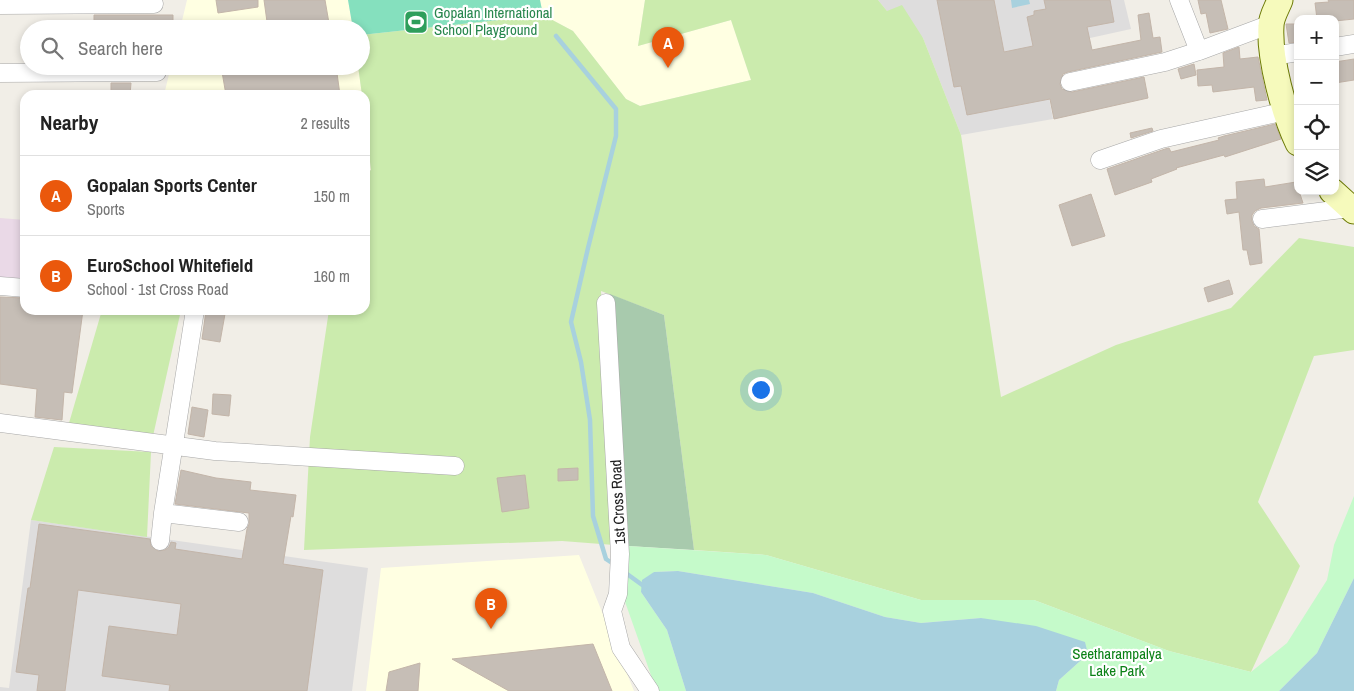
<!DOCTYPE html>
<html lang="en">
<head>
<meta charset="utf-8">
<style>
	:root { --surface:#fff; --page:#f2f2f2; --text:#222; --muted:#767676; --line:#e0e0e0; --accent:#ea580c }
	body { margin:0; font-family:"Archivo Narrow",sans-serif; background:var(--page); color:var(--text) }
	.controls { position:absolute; right:15px; top:15px; display:grid; overflow:hidden; border-radius:10px; box-shadow:0 2px 8px #0003 }
	.controls button { width:45px; height:45px; display:grid; place-items:center; padding:0; border:0; border-bottom:1px solid var(--line); background:var(--surface); color:var(--text); font:25px sans-serif }
	.you { position:absolute; left:760px; top:389px; width:18px; height:18px; margin:-12px; border:4px solid #fff; border-radius:50%; background:#1a73e8; box-shadow:0 0 0 8px #1a73e833 }
	.badge { display:grid; place-items:center; width:32px; height:32px; border-radius:50%; background:var(--accent); color:#fff; font-size:16px; font-weight:700 }
	.pin { position:absolute; translate:-50% -41px; filter:drop-shadow(0 1px 2px #0008) }
	.pin::after { content:''; position:absolute; top:26px; width:18px; height:15px; background:inherit; clip-path:polygon(0 0,100% 0,50% 100%) }
	.list { margin:0; padding:0; list-style:none }
	h2 { display:flex; justify-content:space-between; align-items:center; height:65px; margin:0; padding:0 20px; font-size:21px }
	h2 small { font-size:16px; font-weight:400; color:var(--muted) }
	.list li { display:grid; grid-template-columns:32px 1fr auto; gap:15px; align-items:center; box-sizing:border-box; height:80px; padding:0 20px; border-top:1px solid var(--line) }
	.list b { display:block; font-size:19px; white-space:nowrap }
	.list p { margin:0; font-size:16px; white-space:nowrap; color:var(--muted) }
	.list em { font-size:16px; font-style:normal; color:var(--muted) }
	.icon { flex:none; width:28px; height:28px; fill:none; stroke:currentColor; stroke-width:2; stroke-linecap:round; stroke-linejoin:round }
	.map { position:relative; flex:none; width:1354px; height:691px; overflow:hidden }
	.search { position:absolute; background:var(--surface); box-shadow:0 2px 8px #0003; left:20px; top:20px; width:350px; height:55px; display:flex; align-items:center; gap:12px; box-sizing:border-box; padding:0 18px; border-radius:28px; color:var(--muted); font-size:19px }
	.panel { position:absolute; background:var(--surface); box-shadow:0 2px 8px #0003; left:20px; top:90px; width:350px; height:225px; border-radius:15px }
	.map>svg:first-child { display:block }
</style>
</head>
<body>
<div class="map">
<svg width="1354" height="691" viewBox="0 0 1354 691">
	<rect width="100%" height="100%" fill="#f1eee7"/>
	<path fill="#dedddd" d="M878 0H1124L1131 29 1040 49 1053 119 961 135 923 38 887 11Z
		M31 520 368 568 352 691H0V687L9 688Z"/>
	<path fill="#ead9e7" d="M0 218 25 220V280L0 278Z"/>
	<path fill="#ffffe2" d="M187 0H348L353 29H180Z
		M540 0H645L638 46 731 20 751 80 640 106 626 99 573 31 543 15Z
		M171 66H358L362 95H164Z
		M365 121 371 170 365 174Z
		M579 555 634 691H366L381 568Z"/>
	<path fill="#cbebad" d="M645 0H878L887 11 902 5 923 38 961 135 1001 397 1116 345 1231 308 1299 238 1354 247V350L1314 356 1258 502 1300 566 1251 672 1169 651 1034 600H921L766 555 694 550 664 315 601 291 614 545 562 541 304 550 310 437 329 310H365V174L371 170 365 121V95H362L358 66H361V35L543 15 573 31 626 99 640 106 751 80 731 20 638 46Z
		M102 310H181L153 436 69 423Z
		M54 447 151 452 147 537 31 520Z"/>
	<path fill="#a8caad" d="M610 294 664 315 694 550 628 546Z"/>
	<path fill="#c5faca" d="M1354 496V578L1317 653 1279 691H1056L1059 680 1088 654 981 618 921 623 885 617 813 593 678 571 654 572 641 592 667 630 686 691H658L652 678 624 599 628 546 766 555 921 600H1034L1169 651 1251 672 1287 643 1327 580 1334 545Z"/>
	<path fill="#85e0be" d="M348 0H540L543 15 361 35V29H353Z"/>
	<path fill="#a8d1de" d="M1011 0H1029L1030 4 1012 8Z
		M678 571 813 593 885 617 921 623 981 618 1036 626 1085 642 1088 654 1059 680 1056 691H686L667 630 641 592 642 580 654 572Z
		M1354 578V691H1279L1317 653Z"/>
	<g fill="none" stroke-linecap="round" stroke-linejoin="round">
		<path stroke="#a8d1de" stroke-width="4.5" d="M556 36 616 109V136L588 248 571 322 581 362 590 420 593 516 606 559 615 565
			M623 571 645 587"/>
	</g>
	<path fill="#c6beb6" stroke="#c3b5a9" d="M216 0H258V7L218 13Z
		M264 0H325L330 29H268Z
		M937 0H994L1004 52 1033 46 1027 17 1034 15V11L1046 9 1044 0H1110L1114 22 1087 27 1092 50 1141 40 1138 15 1149 13 1153 38 1160 37 1162 52 1068 72 1063 74 1060 84 1062 89 1072 92 1144 77 1148 98 1054 119 1050 99 967 115 961 86 954 87Z
		M1198 0H1221L1228 29 1210 33 1206 13 1201 14Z
		M1328 0H1354V19L1335 21V19H1317L1315 3 1329 2Z
		M94 15H173V29H94Z
		M1286 24H1298V42L1289 43Z
		M1239 47 1240 59 1258 57 1267 100 1256 101 1254 87 1213 92 1212 85 1198 86 1197 70 1224 67 1223 53Z
		M1354 59V80L1335 83V62Z
		M1194 64 1196 75 1181 79 1178 69Z
		M221 66H336L340 95H226Z
		M111 83H131L130 95H111Z
		M1275 124 1281 139 1225 157 1224 155 1176 168 1177 169 1151 179 1152 182 1115 195 1107 169 1165 149 1169 148 1171 152 1219 140 1218 138 1224 136Z
		M1152 128 1153 131 1131 138 1130 133Z
		M1264 179 1265 187 1296 182 1303 203 1261 208 1255 211 1252 215V221L1254 226 1259 229 1262 263 1250 265 1247 250H1243L1239 212 1227 214 1225 200 1237 199 1236 182Z
		M1091 194 1105 236 1072 246 1059 205Z
		M1229 280 1233 294 1208 302 1204 288Z
		M0 297 25 298V310H83L72 393 64 392 62 420 35 417 37 389 0 384Z
		M206 311 225 314 220 342 202 339Z
		M213 394 231 395 229 416 212 414Z
		M192 407 208 410 204 437 188 434Z
		M578 468V480L558 481V469Z
		M181 470 216 478 251 482 250 490 296 495 293 517 291 516 283 564 323 570 307 691H169L170 685 102 676 109 626 177 635 181 604 78 590 65 691H37L39 675 16 672 28 588H30L39 524 150 539 151 546 158 551 165 550 169 547 171 542 176 543 175 549 242 559 247 529 249 524V513L175 504Z
		M525 475 529 508 502 512 497 478Z
		M593 644 612 691H509L452 659Z
		M420 663 418 691H386L389 672Z"/>
	<g fill="none" stroke-linecap="round" stroke-linejoin="round">
		<g stroke="#a7a7a7" stroke-width="19">
			<path id="street" d="M1179 0 1199 51
				M0 5 154 4
				M1335 47 1354 44
				M1273 56 1298 52
				M0 73 157 72
				M1070 82 1165 62 1199 51 1271 24
				M1100 160 1161 139 1286 111
				M1262 219 1350 208
				M0 286 25 288
				M606 303 620 554 618 594 612 611 621 648 650 691
				M195 310 163 513 239 522
				M0 423 215 451 455 466
				M160 541 163 513"/>
		</g>
		<g stroke="#6c7a05" stroke-width="27">
			<path id="secondary" d="M1280 0C1277 8 1271 17 1271 26 1269 58 1284 114 1298 143
				M1332 191 1354 211"/>
		</g>
		<use href="#street" stroke="#fff" stroke-width="18"/>
		<use href="#secondary" stroke="#f6fabc" stroke-width="25"/>
	</g>
	<defs>
		<g id="stadium-square" transform="scale(1.25)"><rect x="-9" y="-9" width="18" height="18" rx="4" fill="#2e9e5b" stroke="#fff"/><path d="M0-5a6.5 5 0 1 0 0 10a6.5 5 0 1 0 0-10ZM-3.5-1.8h7v3.6h-7Z" fill="#fff"/></g>
	</defs>
	<g fill-rule="evenodd">
		<use href="#stadium-square" x="416" y="22"/>
	</g>
	<g text-anchor="middle" stroke-width="4.5" stroke-linejoin="round" paint-order="stroke">
		<g font-size="15" fill="#27864d" stroke="#fff" text-anchor="start">
			<text x="434" y="18">Gopalan International<tspan x="434" dy="17">School Playground</tspan></text>
		</g>
		<g font-size="15" fill="#202020" stroke="#fff">
			<text transform="translate(618 502) rotate(-93)" y="5">1st Cross Road</text>
		</g>
		<g font-size="15" fill="#0b8116" stroke="#fff">
			<text x="1117" y="659">Seetharampalya<tspan x="1117" dy="17">Lake Park</tspan></text>
		</g>
	</g>
</svg>
<div class="controls">
<button>+</button>
<button>−</button>
<button><svg class="icon" aria-label="locate" viewBox="0 0 24 24"><circle cx="12" cy="12" r="6"/><path d="M12 2v4M12 18v4M2 12h4M18 12h4"/></svg></button>
<button><svg class="icon" aria-label="layers" viewBox="0 0 24 24"><path d="M12 4l9 5-9 5-9-5zM3 14l9 5 9-5"/></svg></button>
</div>
<div class="you"></div>
<div class="pin badge" style="left:668px;top:68px">A</div>
<div class="pin badge" style="left:491px;top:629px">B</div>
<div class="search"><svg class="icon" aria-label="search" viewBox="0 0 24 24"><circle cx="10" cy="10" r="6"/><path d="M15 15l6 6"/></svg>Search here</div>
<section class="panel">
<h2>Nearby<small>2 results</small></h2>
<ul class="list">
<li><span class="badge">A</span><div><b>Gopalan Sports Center</b><p>Sports</p></div><em>150 m</em></li>
<li><span class="badge">B</span><div><b>EuroSchool Whitefield</b><p>School · 1st Cross Road</p></div><em>160 m</em></li>
</ul>
</section>
</div>
</body>
</html>
